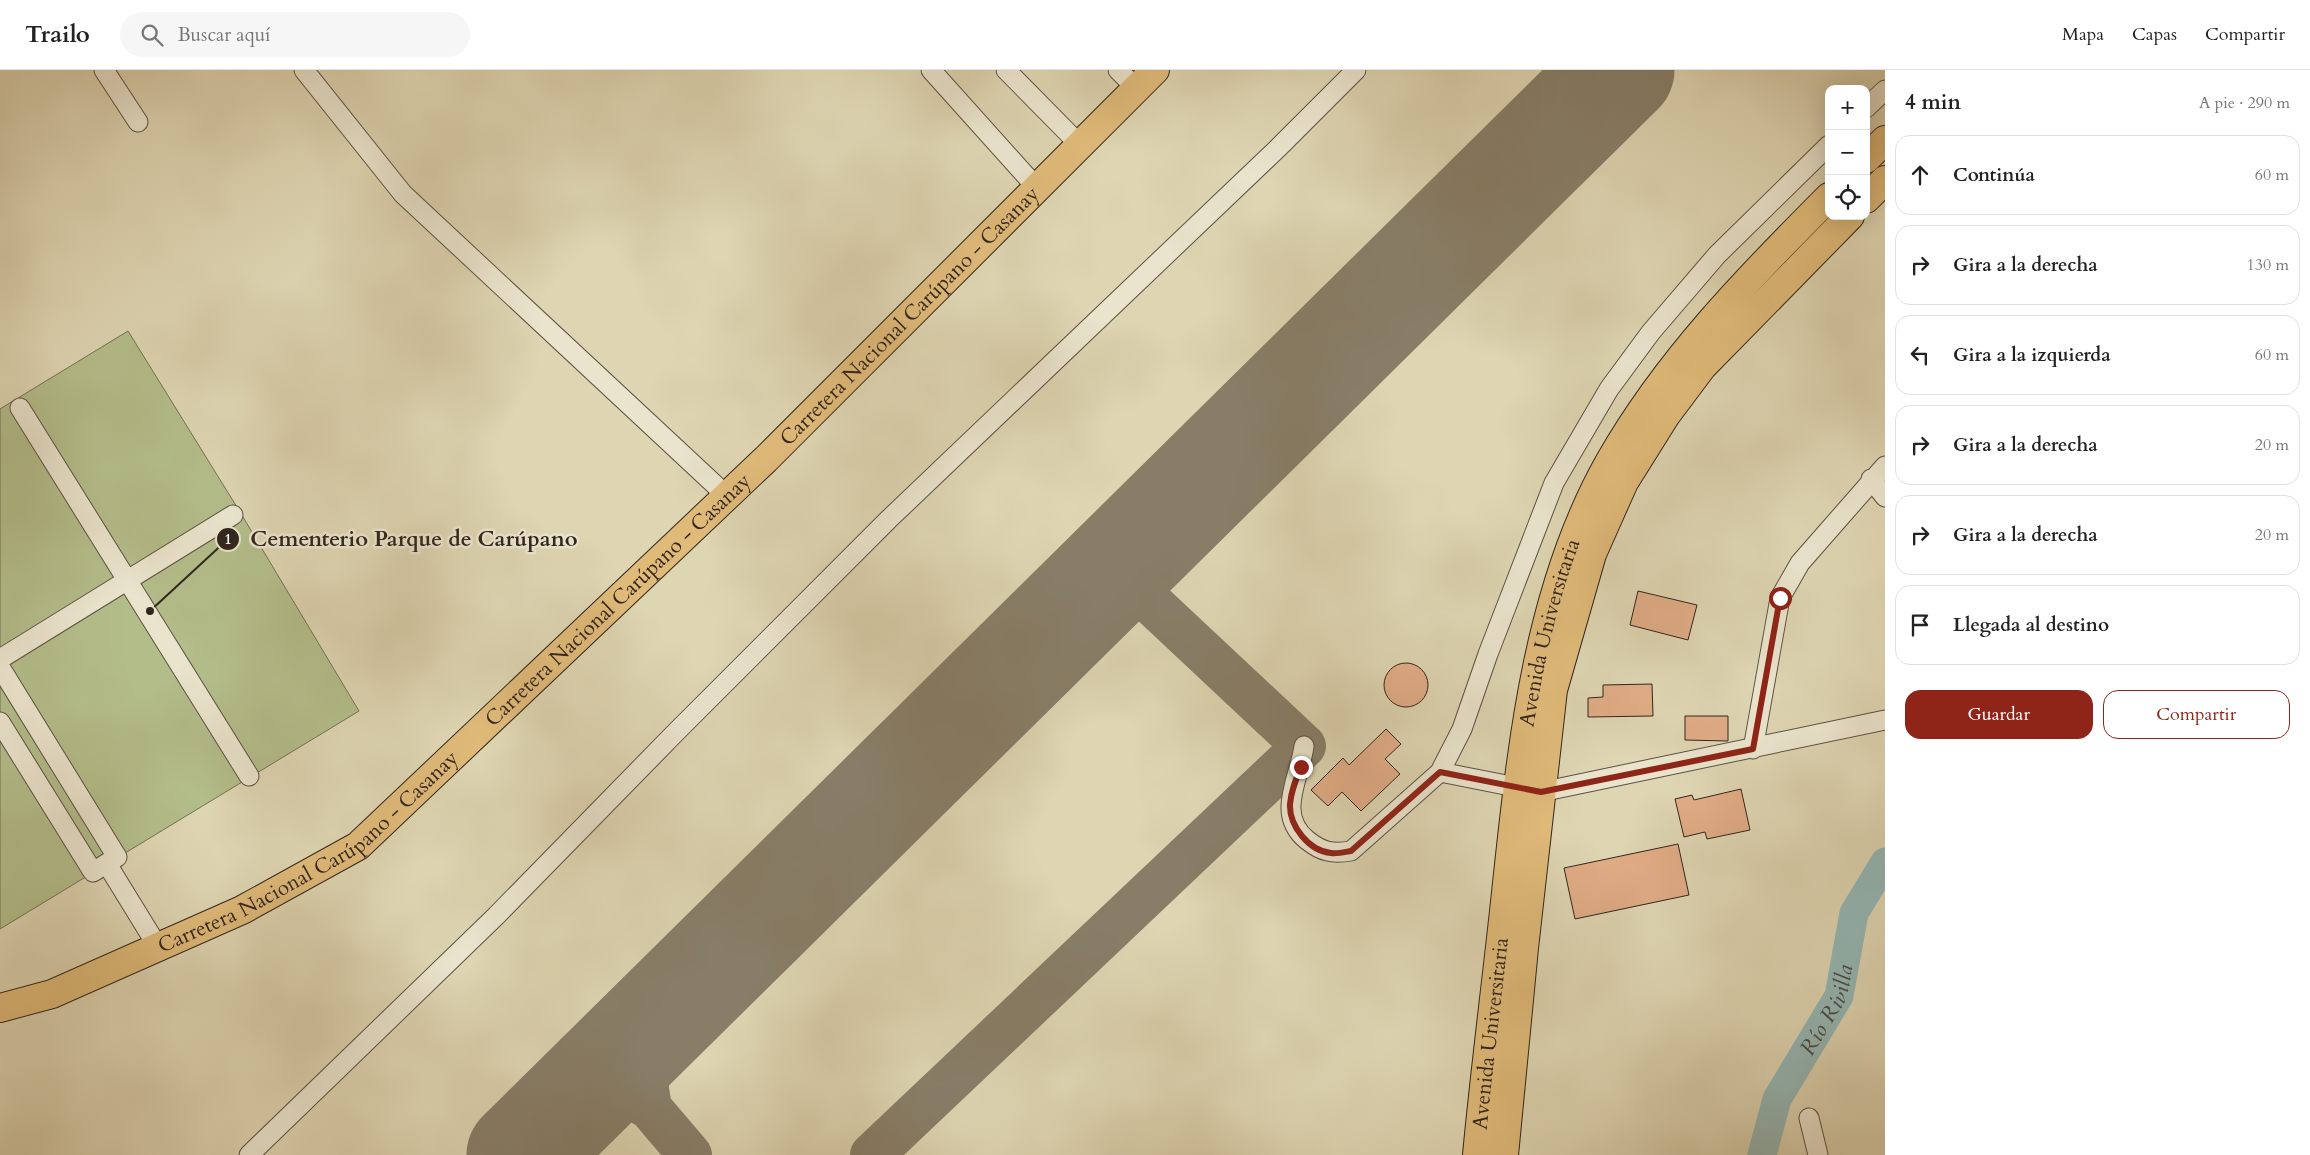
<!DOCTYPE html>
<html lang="es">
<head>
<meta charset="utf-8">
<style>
	:root { --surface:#fff; --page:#f6f6f6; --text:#222; --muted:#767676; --line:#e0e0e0; --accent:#8f2418 }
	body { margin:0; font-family:Cardo,serif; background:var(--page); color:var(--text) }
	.controls { position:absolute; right:15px; top:15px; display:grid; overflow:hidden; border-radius:10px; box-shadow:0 5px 20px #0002 }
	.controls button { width:45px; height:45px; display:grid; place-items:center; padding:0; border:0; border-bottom:1px solid var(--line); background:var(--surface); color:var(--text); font:25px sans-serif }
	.stop { position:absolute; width:15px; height:15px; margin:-11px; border:4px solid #8f2418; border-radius:50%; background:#fff }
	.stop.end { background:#8f2418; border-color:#fff; box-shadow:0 1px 5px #0008 }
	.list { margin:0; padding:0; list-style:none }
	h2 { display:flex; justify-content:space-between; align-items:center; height:65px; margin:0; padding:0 20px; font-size:21px }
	h2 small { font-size:16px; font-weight:400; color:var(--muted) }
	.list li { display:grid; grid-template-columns:32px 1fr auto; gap:15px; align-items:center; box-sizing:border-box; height:80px; margin:0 10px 10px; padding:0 10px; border:1px solid var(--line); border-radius:15px }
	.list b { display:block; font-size:19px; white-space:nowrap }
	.list em { font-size:16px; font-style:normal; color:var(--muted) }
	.actions { display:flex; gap:10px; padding:15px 20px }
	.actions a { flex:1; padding:11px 0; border:1px solid var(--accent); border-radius:15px; text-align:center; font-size:18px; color:var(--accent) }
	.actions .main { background:var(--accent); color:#fff }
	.icon { flex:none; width:28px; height:28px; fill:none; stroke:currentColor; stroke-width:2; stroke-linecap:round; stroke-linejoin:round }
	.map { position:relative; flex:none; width:1885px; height:1085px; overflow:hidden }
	header { display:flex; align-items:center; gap:30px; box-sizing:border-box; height:70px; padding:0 25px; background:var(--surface); border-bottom:1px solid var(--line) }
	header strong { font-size:24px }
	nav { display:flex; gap:28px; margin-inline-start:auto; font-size:18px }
	.search { width:350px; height:45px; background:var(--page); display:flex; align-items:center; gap:12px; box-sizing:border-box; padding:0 18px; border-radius:28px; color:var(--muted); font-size:19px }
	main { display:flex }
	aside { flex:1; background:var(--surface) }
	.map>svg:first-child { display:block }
</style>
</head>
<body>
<header>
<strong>Trailo</strong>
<div class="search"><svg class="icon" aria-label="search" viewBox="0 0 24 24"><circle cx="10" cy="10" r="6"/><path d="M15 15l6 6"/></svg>Buscar aquí</div>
<nav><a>Mapa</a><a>Capas</a><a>Compartir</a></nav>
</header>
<main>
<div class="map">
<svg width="1885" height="1085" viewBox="0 0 1885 1085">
	<rect width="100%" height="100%" fill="#ded5b2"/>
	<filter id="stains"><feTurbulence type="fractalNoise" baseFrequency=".004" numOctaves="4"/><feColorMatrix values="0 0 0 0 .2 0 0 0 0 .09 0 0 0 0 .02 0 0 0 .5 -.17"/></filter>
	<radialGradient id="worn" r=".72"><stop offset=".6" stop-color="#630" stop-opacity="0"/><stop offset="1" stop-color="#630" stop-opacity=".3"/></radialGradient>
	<path fill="#b3bd8a" stroke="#727254" d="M128 261 240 442 359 641 0 859V339Z"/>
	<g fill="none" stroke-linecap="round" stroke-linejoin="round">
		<path stroke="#95b7b4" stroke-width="29" id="s1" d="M1762 1085 1777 1029 1839 926 1854 843 1885 792"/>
		<path stroke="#887e68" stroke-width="44" d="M579 1028C610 1023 622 1020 650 1038L642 988 647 961
			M650 1038 690 1085
			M872 1085 1304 676 1115 499"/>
		<path stroke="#887e68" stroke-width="109" d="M521 1085 1620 0"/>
	</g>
	<path fill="#e0ac86" stroke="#31261e" d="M1638 521 1697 535 1688 570 1630 555Z
		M1384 615a22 22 0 1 1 44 0a22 22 0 1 1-44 0Z
		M1652 614 1653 646 1588 647V628L1603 627V615Z
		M1685 646H1728V671L1685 670Z
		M1386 659 1401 674 1385 689 1400 704 1361 741 1342 722 1328 736 1311 720 1343 688 1349 695Z
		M1741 719 1750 760 1707 769 1705 762 1684 767 1675 729 1692 725 1694 730Z
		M1678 774 1689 825 1575 849 1564 798Z"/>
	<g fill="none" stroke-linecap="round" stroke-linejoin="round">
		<g stroke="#5c5243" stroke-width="21">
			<path id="minor" d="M104 0 138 52
				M304 0 403 124 727 426
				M931 0 1037 118
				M1006 0 1080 75
				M1118 0 1136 18
				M1866 38 1885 20
				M20 338 249 706
				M1871 409 1885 427
				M0 589 233 445
				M0 597 117 787 93 802 0 652
				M1304 676C1300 708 1275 744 1307 770 1322 782 1332 784 1351 781L1440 702 1541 722 1885 650
				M1753 679 1780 528 1800 493 1885 396
				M1440 702 1462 659 1488 584 1554 413 1609 319 1651 262 1717 185 1829 75
				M107 794 158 877
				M1809 1048 1818 1085
				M249 1085 496 846 676 662 889 449 1278 78 1356 0"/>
		</g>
		<g stroke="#31261e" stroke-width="30">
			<g id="highway">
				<path d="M1866 89 1885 70"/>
				<path d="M1866 129 1885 110"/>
				<path id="s2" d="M0 938 52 924 242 840 358 776 766 389 1155 0"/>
				<path id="s3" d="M1477 1085C1485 1000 1496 916 1505 832 1521 684 1535 523 1610 391 1667 291 1748 208 1829 127"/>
				<path d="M1504 1085 1524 878 1553 620 1592 484 1624 412 1666 345 1702 297 1850 146"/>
			</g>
		</g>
		<use href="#minor" stroke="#eae4cd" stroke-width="19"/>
		<use href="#highway" stroke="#dfba79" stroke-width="28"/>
	</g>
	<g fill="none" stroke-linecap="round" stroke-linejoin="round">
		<path stroke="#8f2418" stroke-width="6" d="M1301 697C1296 709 1291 721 1290 734 1289 756 1309 781 1331 783 1337 784 1345 782 1351 781L1440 702 1541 722 1753 679 1780 528"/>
	</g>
	<g text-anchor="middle" stroke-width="5" stroke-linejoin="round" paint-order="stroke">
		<g font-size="21" fill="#31261e" stroke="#eae4cd">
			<text dy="7" stroke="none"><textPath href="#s2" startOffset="1159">Carretera Nacional Carúpano - Casanay</textPath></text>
			<text dy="7" stroke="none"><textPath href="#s2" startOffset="752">Carretera Nacional Carúpano - Casanay</textPath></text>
			<text dy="7" stroke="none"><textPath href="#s3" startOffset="528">Avenida Universitaria</textPath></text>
			<text dy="7" stroke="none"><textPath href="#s2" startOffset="349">Carretera Nacional Carúpano - Casanay</textPath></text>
			<text dy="7" stroke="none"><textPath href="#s3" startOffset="122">Avenida Universitaria</textPath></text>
		</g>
		<g font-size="22" font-style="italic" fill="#4a4a44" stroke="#eae4cd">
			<text dy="8" stroke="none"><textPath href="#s1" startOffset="161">Río Rivilla</textPath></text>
		</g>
	</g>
	<path fill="none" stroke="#31261e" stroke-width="2" d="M150 541L228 469"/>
	<g fill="#31261e" stroke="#eae4cd" stroke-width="2">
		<circle cx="150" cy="541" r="5"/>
		<circle cx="228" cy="469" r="12"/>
	</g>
	<g font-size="15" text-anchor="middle" font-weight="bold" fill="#fff">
		<text x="228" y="474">1</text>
	</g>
	<g font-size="22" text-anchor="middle" font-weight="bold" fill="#31261e" stroke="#eae4cd" stroke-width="5" stroke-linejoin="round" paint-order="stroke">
		<text x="414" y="476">Cementerio Parque de Carúpano</text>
	</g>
	<rect width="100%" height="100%" filter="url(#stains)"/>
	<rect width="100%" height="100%" fill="url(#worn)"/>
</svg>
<div class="controls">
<button>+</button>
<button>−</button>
<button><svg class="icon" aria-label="locate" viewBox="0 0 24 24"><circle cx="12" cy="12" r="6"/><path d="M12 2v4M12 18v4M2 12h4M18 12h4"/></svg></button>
</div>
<div class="stop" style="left:1780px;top:528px"></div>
<div class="stop end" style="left:1301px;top:697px"></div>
</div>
<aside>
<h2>4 min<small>A pie · 290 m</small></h2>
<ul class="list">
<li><svg class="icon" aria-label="ahead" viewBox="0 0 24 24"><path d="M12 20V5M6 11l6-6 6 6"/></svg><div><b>Continúa</b></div><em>60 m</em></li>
<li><svg class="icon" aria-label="right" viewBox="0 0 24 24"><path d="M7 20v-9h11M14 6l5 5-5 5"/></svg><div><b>Gira a la derecha</b></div><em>130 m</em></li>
<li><svg class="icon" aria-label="left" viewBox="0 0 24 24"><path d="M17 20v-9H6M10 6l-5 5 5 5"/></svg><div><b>Gira a la izquierda</b></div><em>60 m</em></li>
<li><svg class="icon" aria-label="right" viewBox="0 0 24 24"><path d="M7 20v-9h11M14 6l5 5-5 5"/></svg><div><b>Gira a la derecha</b></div><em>20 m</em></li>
<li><svg class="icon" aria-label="right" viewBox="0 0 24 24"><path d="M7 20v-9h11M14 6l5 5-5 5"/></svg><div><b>Gira a la derecha</b></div><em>20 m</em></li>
<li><svg class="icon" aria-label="arrive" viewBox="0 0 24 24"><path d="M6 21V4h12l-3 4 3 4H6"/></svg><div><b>Llegada al destino</b></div></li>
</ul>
<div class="actions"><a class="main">Guardar</a><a>Compartir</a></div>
</aside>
</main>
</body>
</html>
